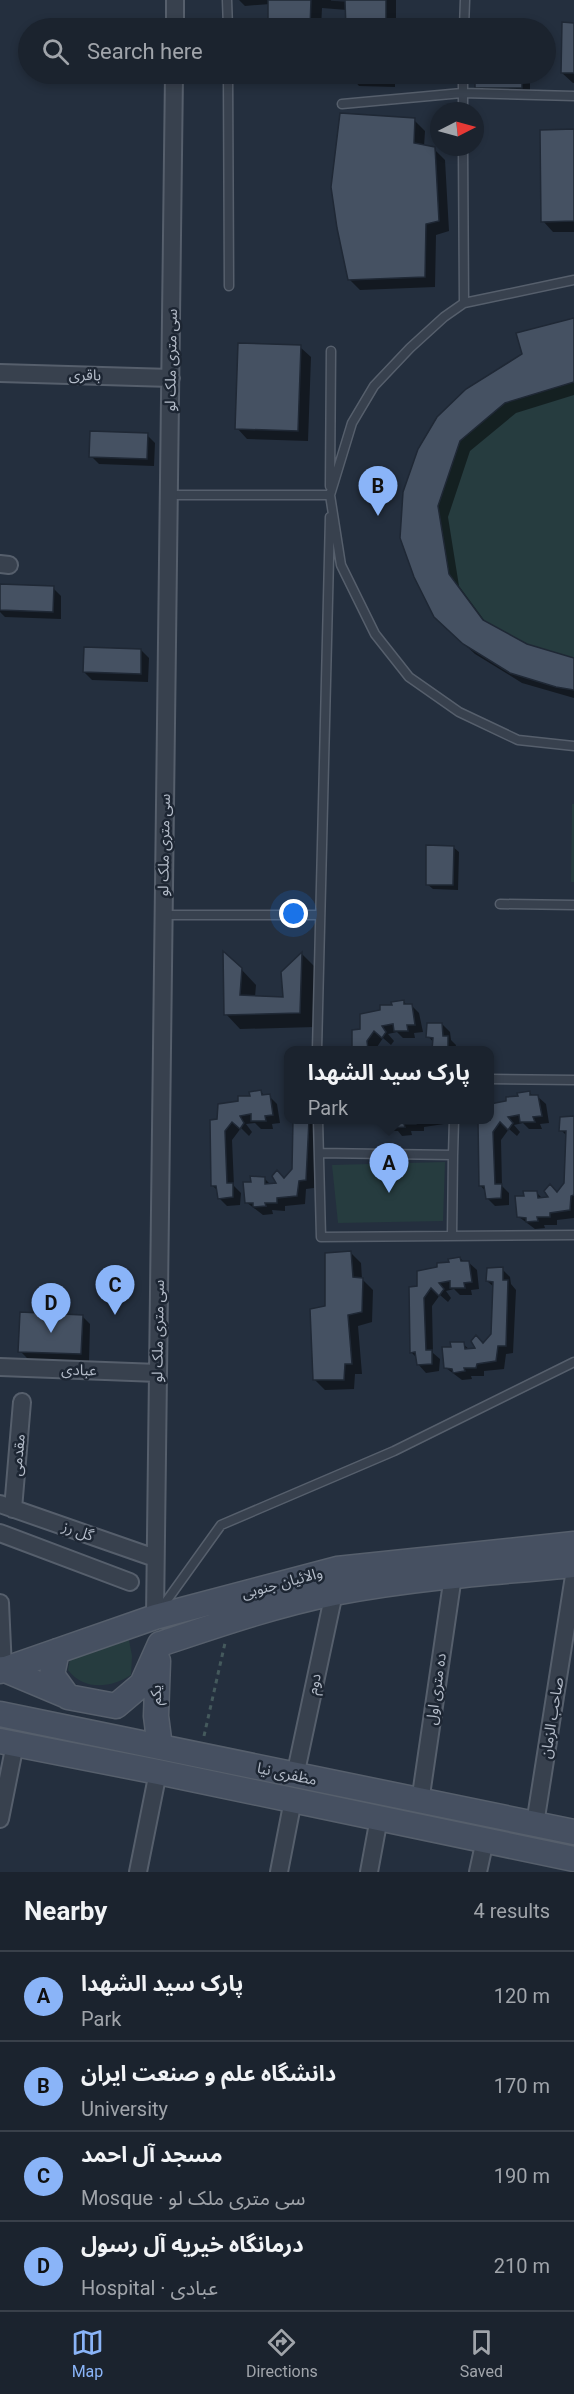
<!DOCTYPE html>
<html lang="en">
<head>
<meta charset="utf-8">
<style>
	:root { --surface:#1b232e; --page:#242b36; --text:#f1f3f6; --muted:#a0a4aa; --line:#39404a; --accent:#8ab4f8 }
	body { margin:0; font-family:Roboto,"Noto Sans Arabic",sans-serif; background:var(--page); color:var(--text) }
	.compass { position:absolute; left:430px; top:102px; width:54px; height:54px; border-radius:50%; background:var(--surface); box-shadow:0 3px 9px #0003; rotate:84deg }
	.you { position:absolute; left:294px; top:914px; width:21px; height:21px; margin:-15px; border:4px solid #fff; border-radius:50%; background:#1a73e8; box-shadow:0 0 0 9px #1a73e833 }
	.badge { display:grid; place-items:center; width:39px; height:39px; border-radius:50%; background:var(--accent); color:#111; font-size:20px; font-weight:700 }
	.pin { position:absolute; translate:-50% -50px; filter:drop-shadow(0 2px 3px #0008) }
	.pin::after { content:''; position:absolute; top:32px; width:21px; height:18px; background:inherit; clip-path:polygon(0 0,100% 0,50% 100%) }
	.popup { position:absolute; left:284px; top:1046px; width:210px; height:78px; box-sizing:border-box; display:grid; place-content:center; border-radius:12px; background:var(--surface); filter:drop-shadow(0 2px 4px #0005); font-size:20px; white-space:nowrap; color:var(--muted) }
	.popup b { font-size:22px; color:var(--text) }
	.popup::after { content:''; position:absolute; left:50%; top:100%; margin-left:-12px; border:12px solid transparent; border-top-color:var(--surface) }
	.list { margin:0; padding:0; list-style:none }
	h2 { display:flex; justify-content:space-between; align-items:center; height:78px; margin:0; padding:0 24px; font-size:26px }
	h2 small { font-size:20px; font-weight:400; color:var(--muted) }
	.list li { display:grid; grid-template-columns:39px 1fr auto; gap:18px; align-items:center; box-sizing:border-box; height:90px; padding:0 24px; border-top:2px solid var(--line) }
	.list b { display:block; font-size:22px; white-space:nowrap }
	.list p { margin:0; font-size:20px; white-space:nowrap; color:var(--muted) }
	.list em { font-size:20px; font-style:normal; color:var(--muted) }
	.icon { flex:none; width:33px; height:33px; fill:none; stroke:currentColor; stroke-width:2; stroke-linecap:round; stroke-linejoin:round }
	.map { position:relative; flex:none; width:574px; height:1872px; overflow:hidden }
	.search { position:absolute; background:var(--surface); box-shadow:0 3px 9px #0003; left:18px; right:18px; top:18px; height:66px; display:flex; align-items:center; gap:15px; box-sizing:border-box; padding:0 21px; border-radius:33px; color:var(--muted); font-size:22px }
	.sheet { height:438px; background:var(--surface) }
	nav { display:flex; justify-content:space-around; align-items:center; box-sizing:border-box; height:84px; border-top:2px solid var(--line); background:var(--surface); font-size:16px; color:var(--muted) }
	nav a { display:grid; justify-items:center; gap:3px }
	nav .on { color:var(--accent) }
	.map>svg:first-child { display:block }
</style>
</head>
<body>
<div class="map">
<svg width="574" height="1872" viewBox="0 0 574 1872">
	<rect width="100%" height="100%" fill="#242f3e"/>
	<path fill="#263c3f" d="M574 318V690L556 687 510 673 463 644 434 617 414 577 437 417 466 389 522 354 516 333Z
		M572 804H574V882H571Z
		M445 1162 443 1221 338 1223 332 1165Z
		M129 1640 132 1656 131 1675C111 1688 84 1691 68 1670L70 1659Z"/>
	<path fill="#0007" d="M239 0H396V28H347V10L322 8 321 28H269L270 4 245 6Z
		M477 24 522 25 526 28H477Z
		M574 24V83H573L562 73Z
		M349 74H395V87L359 86Z
		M477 74H530V96L485 95 477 87Z
		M414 120 425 131 424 147 434 149 445 160 449 231 436 235 435 287 360 290 349 279Z
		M574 131V232H553L543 221Z
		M574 320V395L516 413 470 451 448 517 459 586 487 624 526 646 574 659V698L522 683 475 654 447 628 405 492 524 355Z
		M300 347 311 357 308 441 247 439 237 428Z
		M147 435 155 443 154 466 99 464 91 456Z
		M0 586 53 588 61 596V619L5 617 0 612Z
		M141 650 149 658 148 682 92 680 84 672Z
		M453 847 459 852 458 890 433 889 427 884Z
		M302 954 316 968 315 1027 240 1029 226 1014 241 969 256 985 255 997 284 998Z
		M403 1001 407 1005H411L419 1013 423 1032 414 1033 415 1038H403L397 1032 388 1034 394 1041 391 1045 383 1038 375 1050H354V1031L361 1030 381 1011Z
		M442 1024 450 1032 451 1040 456 1045 455 1050H434V1043L428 1036Z
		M261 1092 265 1096H269L277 1104 280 1123 272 1124 273 1129H261L255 1123 246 1124 252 1132 249 1136 241 1128 232 1140 234 1186 241 1193 240 1205 227 1206 219 1198 218 1191 212 1185 219 1121 239 1102Z
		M529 1092 533 1096H537L546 1104 549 1123 540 1124 542 1129H529L523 1123 514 1125 520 1132 517 1136 509 1129 501 1140 502 1186 509 1193V1205L495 1206 487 1198 486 1192 481 1186 490 1106 507 1103Z
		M574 1118V1218L557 1220V1225H544L545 1228 535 1229 519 1217 537 1193 543 1199 557 1194 566 1184 567 1136 561 1130Z
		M292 1120H312L317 1125 314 1188 306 1189 305 1204 285 1206V1211L272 1210 273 1214 263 1215 246 1202 253 1183 265 1179 271 1185 279 1184 293 1169 295 1122Z
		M385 1120H445L444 1124 424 1127V1131H411L412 1135 402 1136 398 1131H394L386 1123Z
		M351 1253 361 1263 362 1279 373 1290 372 1322 358 1326 362 1374H355L354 1389 325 1390 314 1379 327 1308Z
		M460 1258 464 1262H468L477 1270 479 1289 471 1290 472 1295H460L454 1289 446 1291 451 1298 448 1302 440 1295 432 1306 433 1353 440 1359 439 1371 426 1373 418 1364 417 1358 411 1352 418 1287Z
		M502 1269 510 1277 511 1284 516 1290 513 1353 506 1354 504 1369 484 1371V1376H471L472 1379 462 1380 446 1368 452 1348 463 1344 470 1350 484 1345 492 1335 494 1287 487 1281Z
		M82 1316 90 1324 89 1362 28 1359 20 1351Z"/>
	<path fill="#455162" stroke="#1f2835" stroke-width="1.5" d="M268 0H311L310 28H268Z
		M331 0H386V28H346L345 1Z
		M562 22 574 23V73H561Z
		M476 23H523V28H476Z
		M347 74H385V77L347 76Z
		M475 74H522V88H475Z
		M340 113 415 118 414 143 435 147 439 221 426 224 425 277 348 280 337 228 331 187Z
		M574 129V221L541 222 540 130Z
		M574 318V382L505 403 460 441 438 506 449 574 483 620 527 644 574 658V690L556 687 510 673 463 644 434 617 414 577 400 538 403 492 418 449 437 417 466 389 522 354 516 333Z
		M238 343 301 345 298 431 235 429Z
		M90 431 148 433 147 459 89 457Z
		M0 584 54 586 53 612 0 610Z
		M84 647 141 649V674L83 672Z
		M426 845 454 846 453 885H426Z
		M223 951 242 968 240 995 283 997 281 972 302 952 300 1013 224 1015Z
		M404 1000V1004H412L415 1025H407L408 1031H394L393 1024 382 1026 386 1032 382 1038 374 1031 367 1041 368 1050H352V1030L360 1029V1014L380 1010V1005H392L391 1002Z
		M427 1023H442L443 1036H448V1050H432L433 1038 426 1037Z
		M261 1090 262 1095 270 1094 273 1115 265 1116 266 1121H251V1114L240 1116 244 1123 240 1129 232 1122 225 1131 227 1183H233V1197L218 1199 216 1186H211L210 1120 217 1119 218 1104 238 1101V1096H250L249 1092Z
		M530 1091V1095H538L542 1116 533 1117 535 1122H520L519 1115 508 1117 513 1123 508 1130 500 1122 493 1132 495 1184H502L501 1198 486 1199 484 1186H479L478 1121 490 1120V1104L506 1101V1097L518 1096 517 1093Z
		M574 1116V1195L571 1196 570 1210 550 1213V1217H537L538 1221 526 1222V1218L517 1217 515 1196H524L523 1191H537L538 1198 548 1197 544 1191 550 1184 557 1192 564 1183 566 1131H559L560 1117Z
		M293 1120H309L306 1180 299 1181 297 1196 277 1198V1203H265L266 1206 253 1207V1203H245L243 1182H251L250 1176 265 1177V1184L276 1183 272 1176 277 1170 284 1178 292 1169Z
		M384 1120H417L416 1124H404L405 1127 392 1128V1124H384Z
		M351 1251 353 1277 363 1278 362 1312 348 1315 352 1364H345L344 1380H313L310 1309 325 1306V1253Z
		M460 1257 461 1261H469L472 1282 464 1283 465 1288H450V1281L439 1283 444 1289 439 1296 431 1288 424 1298 426 1350H432V1364L417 1365 415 1352 410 1353 409 1287 417 1286V1271L437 1267V1263L449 1262 448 1259Z
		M503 1267V1280H508L506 1346H498L496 1361 477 1364 476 1368H464L465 1371 453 1373 452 1369 444 1368 442 1347H451L450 1342H464L465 1349 475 1348 471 1341 476 1335 483 1343 491 1334 493 1282 486 1281 487 1268Z
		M20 1312 83 1315 81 1354 18 1352Z"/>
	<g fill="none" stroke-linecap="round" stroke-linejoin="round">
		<g stroke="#565f6c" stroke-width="11">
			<path id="service" d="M227 0 228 28
				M464 28 465 0
				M228 74 229 286
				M342 104 462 93 574 96
				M463 111V74
				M463 147 464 303
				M574 280 464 303 444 317 410 348 374 386 352 423 330 495 341 565 375 634 409 677 459 712 518 740 574 746
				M330 486 331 351
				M169 495H330
				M500 904 574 905
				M164 915H320
				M317 1050 330 517
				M490 1079 574 1080
				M318 1120 321 1237 574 1235
				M320 1153 453 1155 454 1120
				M452 1235 453 1155
				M160 1610 221 1525 394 1451 574 1362"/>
		</g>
		<g stroke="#565f6c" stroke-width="20">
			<path id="minor" d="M175 28V0
				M0 373 171 378
				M0 564 9 565
				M0 1367 158 1373
				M0 1504 155 1558
				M13 1509 22 1402
				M0 1533 130 1582
				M0 1603 3 1669
				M155 1617 174 74
				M295 1776 334 1593
				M420 1802 453 1576
				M0 1819 15 1744
				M535 1824 574 1576
				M138 1872 158 1772
				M279 1872 293 1800
				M369 1872 379 1818
				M478 1872 485 1840"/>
		</g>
		<g stroke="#565f6c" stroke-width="27">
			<path id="secondary" d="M160 1644C217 1625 275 1605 334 1593 413 1578 494 1572 574 1565
				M57 1651 52 1675 68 1697 116 1706 142 1684 160 1644
				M158 1661 156 1716 160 1747
				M3 1669 67 1696
				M0 1671 155 1617 337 1569 574 1544
				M0 1714 574 1832
				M0 1741 158 1772 574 1859"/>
		</g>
		<path stroke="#44595c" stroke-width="3" stroke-dasharray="4.5 4.5" stroke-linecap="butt" d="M204 1736 225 1643"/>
		<use href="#service" stroke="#38414e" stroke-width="8"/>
		<use href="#minor" stroke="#38414e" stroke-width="16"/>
		<use href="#secondary" stroke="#465061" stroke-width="24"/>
	</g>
	<g text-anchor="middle" stroke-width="5" stroke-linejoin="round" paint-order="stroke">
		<g font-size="15" fill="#b4bcc9" stroke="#1d2633">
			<text transform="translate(171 360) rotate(-89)" y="5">سی متری ملک لو</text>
			<text transform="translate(85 375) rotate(1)" y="5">باقری</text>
			<text transform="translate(164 845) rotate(-89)" y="5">سی متری ملک لو</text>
			<text transform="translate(158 1331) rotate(-89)" y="5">سی متری ملک لو</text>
			<text transform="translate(79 1370) rotate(2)" y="5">عبادی</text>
			<text transform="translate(18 1455) rotate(-85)" y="5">مقدمی</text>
			<text transform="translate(78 1531) rotate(19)" y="5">گل رز</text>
			<text transform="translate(282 1583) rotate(-15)" y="5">والائیان جنوبی</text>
			<text transform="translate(314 1684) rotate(-78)" y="5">دوم</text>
			<text transform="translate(436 1689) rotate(-82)" y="5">ده متری اول</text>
			<text transform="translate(156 1695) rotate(-90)" y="5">یکم</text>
			<text transform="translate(552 1718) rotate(-81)" y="5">صاحب الزمان</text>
			<text transform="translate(287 1774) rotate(12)" y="5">مظفری نیا</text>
		</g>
	</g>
</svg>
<svg class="compass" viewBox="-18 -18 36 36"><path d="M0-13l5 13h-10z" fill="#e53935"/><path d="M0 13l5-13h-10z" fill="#a0a4aa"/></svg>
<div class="you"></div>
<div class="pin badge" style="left:389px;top:1193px">A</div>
<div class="popup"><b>پارک سید الشهدا</b>Park</div>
<div class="pin badge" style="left:378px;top:516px">B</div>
<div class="pin badge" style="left:115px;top:1315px">C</div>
<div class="pin badge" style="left:51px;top:1333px">D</div>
<div class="search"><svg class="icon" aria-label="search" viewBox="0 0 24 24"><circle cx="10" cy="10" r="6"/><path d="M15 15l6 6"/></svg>Search here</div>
</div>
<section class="sheet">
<h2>Nearby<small>4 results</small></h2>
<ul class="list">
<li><span class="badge">A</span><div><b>پارک سید الشهدا</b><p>Park</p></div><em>120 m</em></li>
<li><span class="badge">B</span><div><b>دانشگاه علم و صنعت ایران</b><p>University</p></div><em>170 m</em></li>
<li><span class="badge">C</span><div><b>مسجد آل احمد</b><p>Mosque · سی متری ملک لو</p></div><em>190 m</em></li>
<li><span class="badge">D</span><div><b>درمانگاه خیریه آل رسول</b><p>Hospital · عبادی</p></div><em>210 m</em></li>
</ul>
</section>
<nav>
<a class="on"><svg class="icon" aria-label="map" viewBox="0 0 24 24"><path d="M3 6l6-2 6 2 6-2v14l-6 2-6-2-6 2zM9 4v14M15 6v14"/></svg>Map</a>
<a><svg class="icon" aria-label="directions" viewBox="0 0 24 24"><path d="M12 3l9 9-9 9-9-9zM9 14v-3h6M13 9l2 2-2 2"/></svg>Directions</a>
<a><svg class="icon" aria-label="saved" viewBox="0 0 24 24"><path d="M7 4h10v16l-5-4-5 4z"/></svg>Saved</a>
</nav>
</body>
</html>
